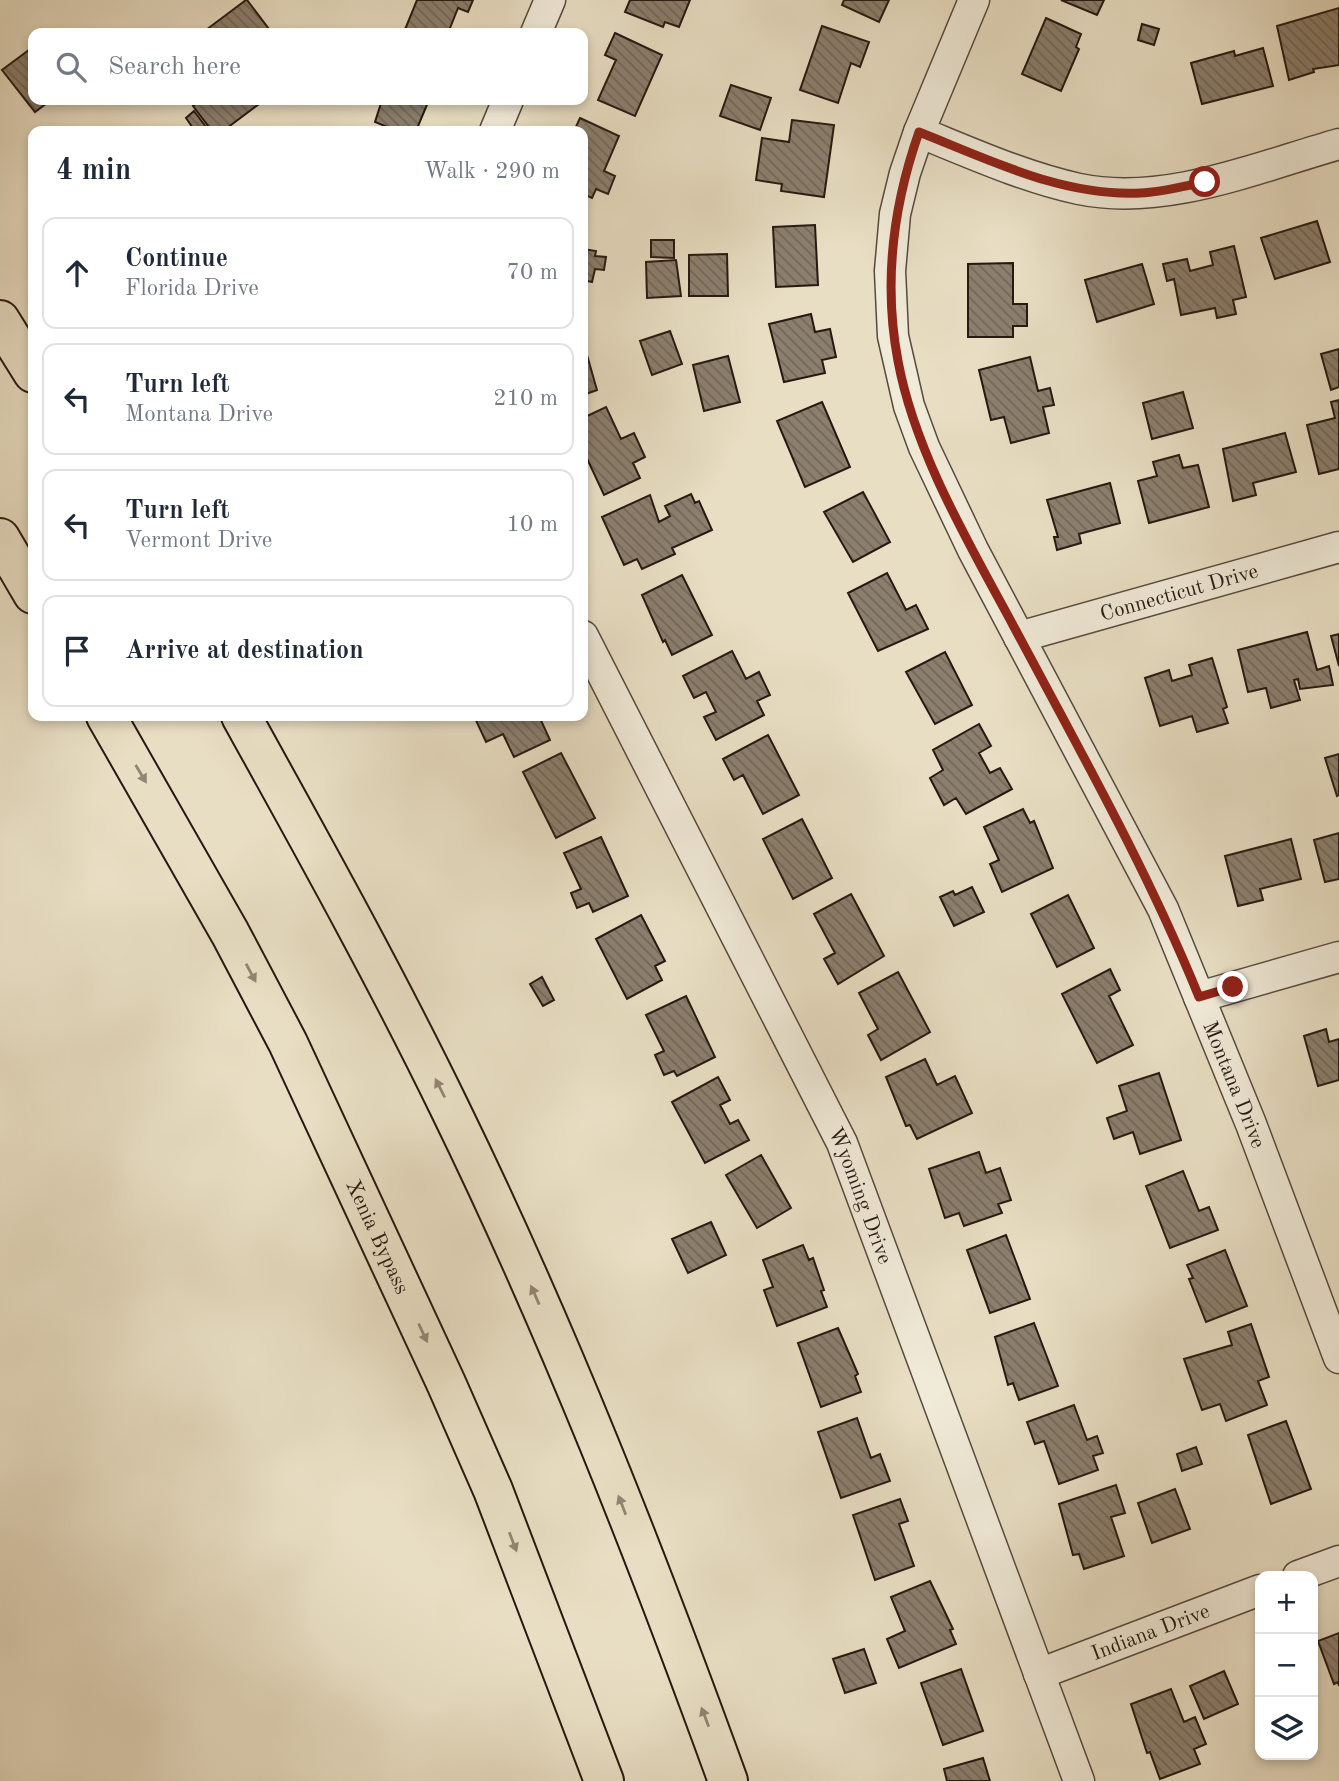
<!DOCTYPE html>
<html lang="en">
<head>
<meta charset="utf-8">
<style>
	:root { --surface:#fff; --page:#f6f6f7; --text:#1f2937; --muted:#747a83; --line:#e0e1e3 }
	body { margin:0; font-family:"Old Standard TT",serif; background:var(--page); color:var(--text) }
	.controls { position:absolute; right:21px; bottom:21px; display:grid; overflow:hidden; border-radius:14px; box-shadow:0 4px 10px #0003 }
	.controls button { width:63px; height:63px; display:grid; place-items:center; padding:0; border:0; border-bottom:2px solid var(--line); background:var(--surface); color:var(--text); font:35px sans-serif }
	.stop { position:absolute; width:21px; height:21px; margin:-16px; border:5px solid #8f2418; border-radius:50%; background:#fff }
	.stop.end { background:#8f2418; border-color:#fff; box-shadow:0 2px 7px #0008 }
	.list { margin:0; padding:0; list-style:none }
	h2 { display:flex; justify-content:space-between; align-items:center; height:91px; margin:0; padding:0 28px; font-size:30px }
	h2 small { font-size:23px; font-weight:400; color:var(--muted) }
	.list li { display:grid; grid-template-columns:46px 1fr auto; gap:21px; align-items:center; box-sizing:border-box; height:112px; margin:0 14px 14px; padding:0 14px; border:2px solid var(--line); border-radius:14px }
	.list b { display:block; font-size:26px; white-space:nowrap }
	.list p { margin:0; font-size:23px; white-space:nowrap; color:var(--muted) }
	.list em { font-size:23px; font-style:normal; color:var(--muted) }
	.icon { flex:none; width:38px; height:38px; fill:none; stroke:currentColor; stroke-width:2; stroke-linecap:round; stroke-linejoin:round }
	.map { position:relative; flex:none; width:1339px; height:1781px; overflow:hidden }
	.search { position:absolute; background:var(--surface); box-shadow:0 4px 10px #0003; left:28px; top:28px; width:560px; height:77px; display:flex; align-items:center; gap:18px; box-sizing:border-box; padding:0 24px; border-radius:14px; color:var(--muted); font-size:26px }
	.panel { position:absolute; background:var(--surface); box-shadow:0 4px 10px #0003; left:28px; top:126px; width:560px; height:595px; border-radius:14px }
	.map>svg:first-child { display:block }
</style>
</head>
<body>
<div class="map">
<svg width="1339" height="1781" viewBox="0 0 1339 1781">
	<defs>
		<pattern id="building-back-hatch" width="6" height="6" patternUnits="userSpaceOnUse" patternTransform="scale(1.75)"><rect width="6" height="6" fill="#8b7f6e"/><path d="M-1 5l2 2M0 0l6 6M5-1l2 2" fill="none" stroke="#726759"/></pattern>
	</defs>
	<rect width="100%" height="100%" fill="#e8dec3"/>
	<filter id="stains"><feTurbulence type="fractalNoise" baseFrequency=".00286" numOctaves="4"/><feColorMatrix values="0 0 0 0 .2 0 0 0 0 .09 0 0 0 0 .02 0 0 0 .5 -.17"/></filter>
	<radialGradient id="worn" r=".72"><stop offset=".6" stop-color="#630" stop-opacity="0"/><stop offset="1" stop-color="#630" stop-opacity=".3"/></radialGradient>
	<path fill="url(#building-back-hatch)" stroke="#271811" stroke-width="2" d="M247 0 272 33H202L246 0Z
		M417 0H473L468 12 458 8 448 33H407L404 32Z
		M630 0H690L679 27 665 22 663 27 625 12Z
		M844 0H889L879 22 842 5Z
		M1061 0H1104L1097 15Z
		M1339 8V65L1313 69 1314 72 1289 80 1277 26Z
		M1046 18 1081 34 1076 47 1079 49 1061 91 1022 74Z
		M1142 24 1159 29 1154 45 1138 40Z
		M822 26 869 42 860 67 851 63 838 103 800 90Z
		M615 33 662 55 635 116 598 100 616 60 605 55Z
		M33 47V100H51L35 112 2 70Z
		M1263 48 1273 86 1202 104 1191 63 1234 51 1235 56Z
		M731 85 771 98 760 130 720 116Z
		M201 100H256L259 104 223 131H212L193 106Z
		M382 100H429L416 131H397L375 122Z
		M194 111 209 131H195L186 118Z
		M580 118 619 136 604 171 615 176 608 194 596 189 592 198 583 194V131H574Z
		M792 120 834 125 824 197 781 191 782 184 756 180 762 138 789 142Z
		M1317 221 1330 262 1275 279 1261 238Z
		M815 225 818 285 776 287 773 227Z
		M651 240H674V258L651 257Z
		M1234 246 1246 297 1233 300 1236 314 1217 318 1215 308 1181 315 1174 279 1167 281 1163 264 1187 259 1190 271 1213 265 1210 252Z
		M583 249 596 251 595 256 606 257 604 270 595 269 592 282 583 280Z
		M727 254 728 296H689V255Z
		M676 260 681 296 647 298 646 262Z
		M1013 263V304H1027V326H1013V337H968V264Z
		M1142 264 1154 304 1097 322 1085 280Z
		M811 314 815 332 830 329 836 357 822 360 825 373 784 382 769 324Z
		M670 331 682 364 652 375 640 341Z
		M583 341 597 390 583 395Z
		M1339 349V387L1331 390 1321 354Z
		M728 356 740 402 704 411 693 365Z
		M1030 357 1038 391 1050 388 1054 405 1043 407 1049 433 1011 443 1004 417 991 420 979 370Z
		M1183 392 1193 428 1152 439 1143 403Z
		M1339 400V469L1319 474 1307 425 1335 418 1331 402Z
		M822 402 850 467 805 487 777 421Z
		M606 407 621 439 634 433 645 457 633 463 640 478 604 495 583 450V418Z
		M1285 433 1296 472 1253 483 1256 495 1233 501 1223 449Z
		M1179 455 1183 468 1198 465 1209 507 1149 523 1138 481 1157 476 1153 462Z
		M1110 483 1120 523 1079 534 1081 543 1057 550 1054 537H1058L1047 500Z
		M863 492 890 542 853 562 824 512Z
		M691 494 695 503 699 501 712 530 672 548 675 554 642 569 637 559 624 565 602 517 650 495 659 522 670 516 665 506Z
		M887 573 906 610 916 605 928 629 878 651 848 593Z
		M682 575 712 635 672 655 665 640 663 642 642 595Z
		M1307 632 1317 670 1329 666 1333 685 1300 689 1298 679 1294 680 1300 700 1271 708 1266 688 1248 692 1238 650Z
		M1339 634V666L1331 636Z
		M732 651 746 679 759 672 770 695 757 701 764 715 716 740 704 717 716 712 706 692 694 698 683 676Z
		M945 652 972 705 935 724 906 672Z
		M1212 658 1227 707 1223 709 1228 723 1197 732 1192 716 1160 726 1145 678 1169 670 1172 681 1192 675 1189 665Z
		M474 716H539L550 740 514 757 503 734 486 742Z
		M979 724 991 746 979 753 990 773 1000 768 1012 789 966 814 956 798 944 805 930 778 943 770 933 750Z
		M768 735 799 795 763 814 743 775 734 780 723 759Z
		M561 753 595 818 556 838 523 772Z
		M1339 754V795L1337 796 1325 758Z
		M1023 809 1030 823 1034 821 1053 868 1002 892 990 864 999 860 984 827Z
		M802 819 832 878 793 899 763 839Z
		M1339 833V879L1325 882 1314 840Z
		M601 837 628 896 593 912 589 903 577 908 571 893 581 889 564 853Z
		M1291 839 1301 879 1260 889 1263 900 1238 906 1225 856Z
		M972 887 984 912 954 926 940 897 953 891 955 895Z
		M851 894 884 956 838 984 824 959 835 953 814 914Z
		M1068 895 1094 948 1057 967 1031 914Z
		M641 915 665 961 655 966 662 980 627 999 596 939Z
		M1110 969 1120 990 1109 996 1133 1045 1097 1063 1062 994Z
		M898 972 930 1032 881 1060 868 1035 878 1029 859 993Z
		M542 977 554 1000 543 1006 530 984Z
		M686 996 715 1057 677 1076 674 1071 664 1075 655 1055 664 1051 646 1015Z
		M1326 1029 1329 1042 1339 1039V1080L1318 1086 1304 1036Z
		M925 1059 937 1085 955 1076 972 1113 917 1139 910 1125 906 1126 886 1077Z
		M1159 1073 1181 1140 1140 1154 1133 1132 1114 1139 1107 1118 1127 1111 1119 1086Z
		M718 1077 730 1100 720 1105 730 1124 738 1120 749 1140 705 1163 672 1102Z
		M979 1152 986 1173 1000 1168 1011 1200 998 1204 1002 1213 964 1226 959 1213 945 1218 929 1169Z
		M761 1155 791 1208 757 1228 726 1175Z
		M1183 1171 1199 1211 1209 1207 1218 1230 1170 1248 1146 1186Z
		M711 1222 726 1255 688 1273 672 1239Z
		M1006 1235 1030 1299 990 1313 967 1250Z
		M803 1245 809 1260 813 1258 824 1290 821 1291 827 1307 777 1326 764 1290 773 1287 763 1260Z
		M1225 1250 1247 1306 1206 1322 1189 1279 1193 1278 1187 1265Z
		M1034 1323 1058 1386 1019 1400 1013 1383 1008 1385 995 1337Z
		M1251 1324 1269 1377 1258 1381 1267 1405 1226 1421 1220 1404 1202 1410 1184 1359 1232 1345 1228 1332Z
		M838 1328 858 1374 855 1376 861 1392 821 1407 798 1343Z
		M1074 1405 1087 1440 1097 1436 1103 1453 1093 1456 1098 1470 1059 1484 1044 1441 1035 1444 1027 1422Z
		M857 1418 871 1458 880 1454 890 1481 841 1498 818 1432Z
		M1286 1421 1311 1489 1271 1504 1248 1435Z
		M1196 1447 1202 1464 1182 1471 1177 1454Z
		M1116 1485 1125 1513 1111 1517 1124 1556 1084 1569 1079 1554 1073 1555 1059 1504Z
		M1175 1489 1190 1529 1152 1543 1138 1503Z
		M900 1499 908 1521 899 1524 914 1566 875 1580 853 1515Z
		M930 1581 953 1629 950 1630 956 1644 899 1668 887 1639 905 1631 891 1597Z
		M1339 1633V1686L1338 1682 1334 1684 1318 1641Z
		M864 1649 876 1683 845 1693 833 1659Z
		M961 1669 983 1731 943 1745 921 1683Z
		M1224 1671 1238 1704 1204 1719 1190 1686Z
		M1171 1689 1184 1722 1195 1717 1206 1744 1194 1749 1200 1764 1160 1779 1150 1752 1147 1753 1131 1704Z
		M983 1758 990 1781H947L944 1769Z"/>
	<g fill="none" stroke-linecap="round" stroke-linejoin="round">
		<g stroke="#574a3e" stroke-width="33">
			<g id="street">
				<path id="s1" d="M974 0 919 132 905 173 895 214 890 271 893 336 909 406 924 447 973 550 1163 909 1251 1124 1339 1358"/>
				<path d="M536 33 550 0"/>
				<path d="M495 131 508 100"/>
				<path d="M919 132C971 153 1024 177 1079 189 1165 207 1258 167 1339 144"/>
				<path id="s2" d="M583 636 842 1143 1079 1781"/>
				<path id="s3" d="M1019 637 1339 547"/>
				<path d="M1199 997 1339 957"/>
				<path d="M1298 1576 1339 1561"/>
				<path id="s4" d="M1039 1674 1260 1590"/>
			</g>
		</g>
		<g stroke="#271811" stroke-width="42">
			<g id="highway">
				<path d="M0 320 33 373"/>
				<path d="M0 538 33 594"/>
				<path id="s5" d="M106 716 230 933 288 1043 446 1383 493 1490 604 1781"/>
				<path d="M241 716C313 846 386 977 451 1111 557 1328 646 1555 728 1781"/>
			</g>
		</g>
		<use href="#street" stroke="#f0ead8" stroke-width="30"/>
		<use href="#highway" stroke="#e8dec3" stroke-width="38"/>
	</g>
	<defs><path id="oneway-solid" d="M-6-.8H1V-3.2L6.5 0L1 3.2V.8H-6Z" transform="scale(1.75)"/></defs>
	<g fill="#918573">
		<use href="#oneway-solid" transform="translate(141 774) rotate(59)"/>
		<use href="#oneway-solid" transform="translate(251 973) rotate(62)"/>
		<use href="#oneway-solid" transform="translate(440 1088) rotate(-117)"/>
		<use href="#oneway-solid" transform="translate(535 1295) rotate(-114)"/>
		<use href="#oneway-solid" transform="translate(423 1333) rotate(65)"/>
		<use href="#oneway-solid" transform="translate(622 1505) rotate(-111)"/>
		<use href="#oneway-solid" transform="translate(513 1542) rotate(69)"/>
		<use href="#oneway-solid" transform="translate(705 1717) rotate(-111)"/>
	</g>
	<g fill="none" stroke-linecap="round" stroke-linejoin="round">
		<path stroke="#8f2418" stroke-width="9" d="M1205 182C1184 186 1162 192 1141 193 1063 197 990 160 919 132 893 206 883 282 898 361 915 453 970 545 1014 627 1079 749 1147 869 1199 997L1233 987"/>
	</g>
	<g text-anchor="middle" stroke-width="5" stroke-linejoin="round" paint-order="stroke">
		<g font-size="21" fill="#271811" stroke="#f0ead8">
			<text dy="7" stroke="none"><textPath href="#s3" startOffset="166">Connecticut Drive</textPath></text>
			<text dy="7" stroke="none"><textPath href="#s1" startOffset="1176">Montana Drive</textPath></text>
			<text dy="7" stroke="none"><textPath href="#s2" startOffset="625">Wyoming Drive</textPath></text>
			<text dy="7" stroke="none"><textPath href="#s5" startOffset="588">Xenia Bypass</textPath></text>
			<text dy="7" stroke="none"><textPath href="#s4" startOffset="119">Indiana Drive</textPath></text>
		</g>
	</g>
	<rect width="100%" height="100%" filter="url(#stains)"/>
	<rect width="100%" height="100%" fill="url(#worn)"/>
</svg>
<div class="controls">
<button>+</button>
<button>−</button>
<button><svg class="icon" aria-label="layers" viewBox="0 0 24 24"><path d="M12 4l9 5-9 5-9-5zM3 14l9 5 9-5"/></svg></button>
</div>
<div class="stop" style="left:1205px;top:182px"></div>
<div class="stop end" style="left:1233px;top:987px"></div>
<div class="search"><svg class="icon" aria-label="search" viewBox="0 0 24 24"><circle cx="10" cy="10" r="6"/><path d="M15 15l6 6"/></svg>Search here</div>
<section class="panel">
<h2>4 min<small>Walk · 290 m</small></h2>
<ul class="list">
<li><svg class="icon" aria-label="ahead" viewBox="0 0 24 24"><path d="M12 20V5M6 11l6-6 6 6"/></svg><div><b>Continue</b><p>Florida Drive</p></div><em>70 m</em></li>
<li><svg class="icon" aria-label="left" viewBox="0 0 24 24"><path d="M17 20v-9H6M10 6l-5 5 5 5"/></svg><div><b>Turn left</b><p>Montana Drive</p></div><em>210 m</em></li>
<li><svg class="icon" aria-label="left" viewBox="0 0 24 24"><path d="M17 20v-9H6M10 6l-5 5 5 5"/></svg><div><b>Turn left</b><p>Vermont Drive</p></div><em>10 m</em></li>
<li><svg class="icon" aria-label="arrive" viewBox="0 0 24 24"><path d="M6 21V4h12l-3 4 3 4H6"/></svg><div><b>Arrive at destination</b></div></li>
</ul>
</section>
</div>
</body>
</html>
